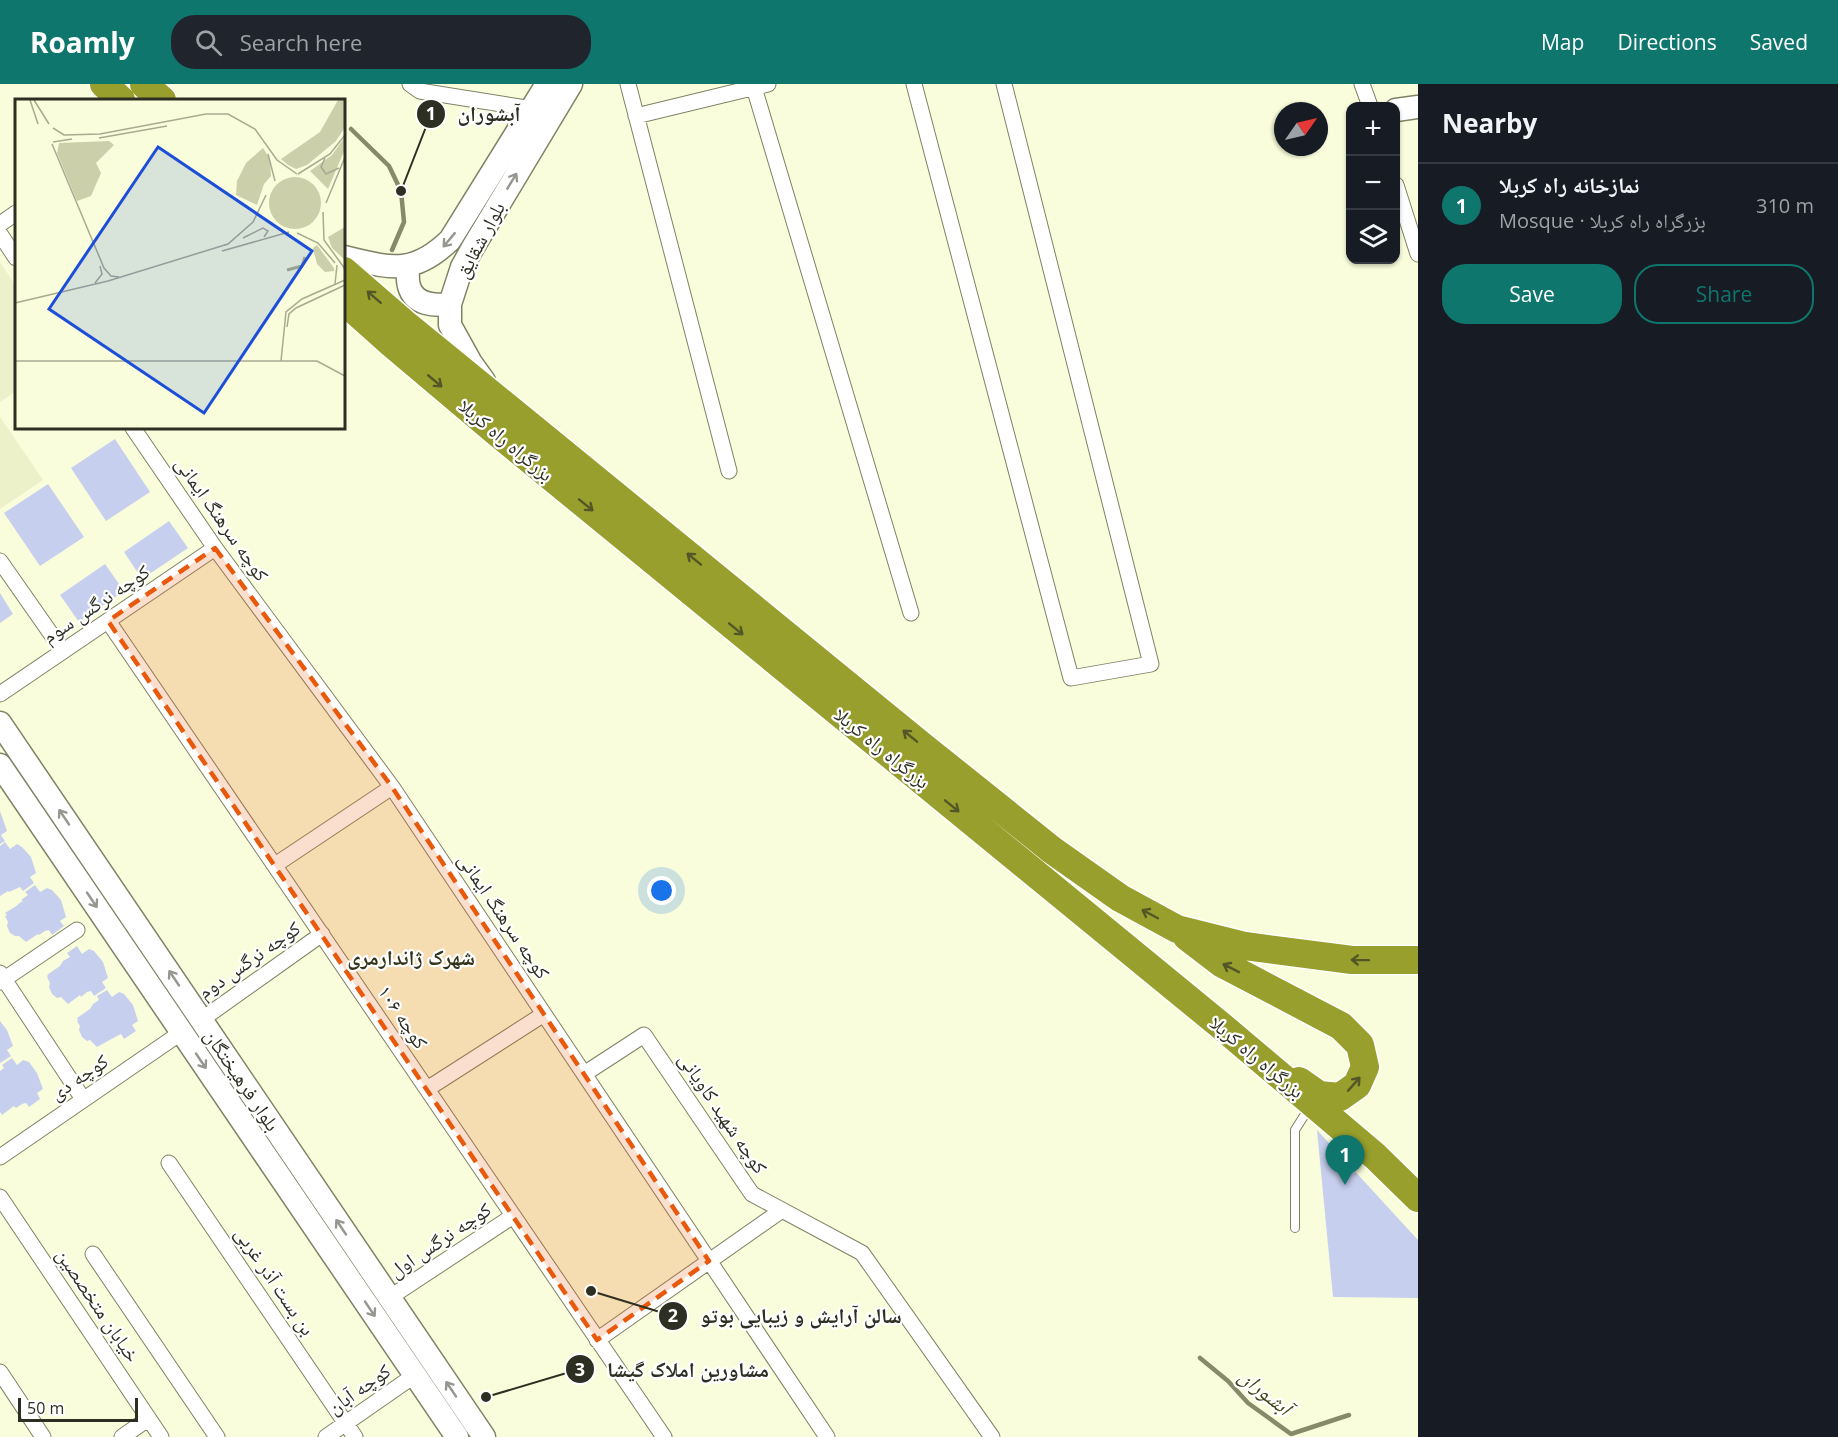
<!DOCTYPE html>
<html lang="en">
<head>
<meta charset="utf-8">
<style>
	:root { --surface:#171b24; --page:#20242c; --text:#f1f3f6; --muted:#9ea1a6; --line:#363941; --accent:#0f766e }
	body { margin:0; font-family:"Open Sans","Noto Naskh Arabic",sans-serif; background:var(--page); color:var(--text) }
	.controls { position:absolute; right:18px; top:18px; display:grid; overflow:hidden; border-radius:12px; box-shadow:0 2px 4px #0004 }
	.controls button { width:54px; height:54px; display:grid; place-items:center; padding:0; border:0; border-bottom:2px solid var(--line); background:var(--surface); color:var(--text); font:30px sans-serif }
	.compass { position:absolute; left:1274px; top:18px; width:54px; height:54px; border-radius:50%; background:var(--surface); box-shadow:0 2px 4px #0004; rotate:56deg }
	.scale { position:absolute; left:18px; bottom:15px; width:120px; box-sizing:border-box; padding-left:6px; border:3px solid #2e2f23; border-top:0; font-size:16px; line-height:21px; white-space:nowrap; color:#2e2f23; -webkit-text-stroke:4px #fff; paint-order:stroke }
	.you { position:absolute; left:662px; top:807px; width:21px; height:21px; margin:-15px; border:4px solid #fff; border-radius:50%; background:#1a73e8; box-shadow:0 0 0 9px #1a73e833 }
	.badge { display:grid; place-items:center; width:39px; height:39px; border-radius:50%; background:var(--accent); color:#fff; font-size:20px; font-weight:700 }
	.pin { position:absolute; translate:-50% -50px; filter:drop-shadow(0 2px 3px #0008) }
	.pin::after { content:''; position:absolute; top:32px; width:21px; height:18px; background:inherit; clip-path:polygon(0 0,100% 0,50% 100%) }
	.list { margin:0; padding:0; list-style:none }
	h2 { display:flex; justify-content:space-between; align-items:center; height:78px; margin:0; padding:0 24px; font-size:26px }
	h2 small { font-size:20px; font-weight:400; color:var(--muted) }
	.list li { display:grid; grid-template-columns:39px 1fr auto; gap:18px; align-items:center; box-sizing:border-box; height:84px; padding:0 24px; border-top:2px solid var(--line) }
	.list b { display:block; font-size:22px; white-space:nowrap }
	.list p { margin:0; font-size:20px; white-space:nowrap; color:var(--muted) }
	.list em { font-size:20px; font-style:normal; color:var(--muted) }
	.actions { display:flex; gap:12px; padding:18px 24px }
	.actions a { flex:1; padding:14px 0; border:2px solid var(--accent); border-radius:24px; text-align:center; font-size:21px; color:var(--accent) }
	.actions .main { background:var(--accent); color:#fff }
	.icon { flex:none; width:33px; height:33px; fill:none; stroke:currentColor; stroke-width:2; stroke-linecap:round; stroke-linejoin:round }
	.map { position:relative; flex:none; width:1418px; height:1353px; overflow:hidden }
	header { display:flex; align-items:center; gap:36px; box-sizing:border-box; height:84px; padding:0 30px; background:var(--accent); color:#fff }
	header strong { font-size:28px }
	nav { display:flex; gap:33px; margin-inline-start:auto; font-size:21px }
	.search { width:420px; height:54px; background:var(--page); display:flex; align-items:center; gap:15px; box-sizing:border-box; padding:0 21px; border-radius:24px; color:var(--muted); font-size:22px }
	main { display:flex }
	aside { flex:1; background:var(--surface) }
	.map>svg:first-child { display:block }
</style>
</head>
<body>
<header>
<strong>Roamly</strong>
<div class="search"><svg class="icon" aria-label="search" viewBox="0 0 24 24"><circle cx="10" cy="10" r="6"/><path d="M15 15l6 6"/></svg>Search here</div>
<nav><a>Map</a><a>Directions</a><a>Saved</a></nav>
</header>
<main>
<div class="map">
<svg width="1418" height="1353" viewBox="0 0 1418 1353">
	<rect width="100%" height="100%" fill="#f9fddb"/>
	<path fill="#edf1c9" d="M0 178 16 202V307L0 318Z
		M0 333 43 396 0 425Z"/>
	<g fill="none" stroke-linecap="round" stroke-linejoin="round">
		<path stroke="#878a6a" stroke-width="4.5" d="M351 45 389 82 401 107 404 138 392 166
			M1200 1274 1228 1297 1248 1319 1291 1350 1349 1331"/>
	</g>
	<path fill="#c7cfee" d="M115 355 150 408 106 437 71 384Z
		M48 400 84 453 40 482 4 429Z
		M169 437 188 464 142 495 124 468Z
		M105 480 124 507 79 538 60 511Z
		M0 509 13 530 0 539Z
		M0 727 7 747 1 751 5 757 0 760Z
		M5 758 10 765 17 760 22 763 31 773 36 789 30 793 34 799 23 807 20 803 9 808 8 807 0 812V762Z
		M35 801 40 808 47 804 52 806 61 816 66 833 60 837 64 842 52 851 49 846 45 847 39 851 38 850 26 858 19 852H15L10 849 7 842 8 838 5 832 7 831 5 829 18 821V820L23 817 21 816 28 811 25 808Z
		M77 862 82 870 89 865 94 867 103 878 108 894 102 898 106 904 94 912 91 907 87 908 81 913 80 911 68 920 61 913 57 914 52 910 49 903 50 899 47 893 48 892 47 891 60 882 63 877 70 873 67 869Z
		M107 906 112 913 119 908 124 910 133 921 138 937 132 941 136 947 124 955 121 950 117 952 97 963 90 956 87 957 82 953 79 946 80 942 77 937 78 936 77 934 90 925 93 920 99 916 97 912Z
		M0 937 7 946 13 962 7 966 11 972 0 979Z
		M12 974 17 981 23 976 29 978 37 989 43 1005 37 1009 40 1015 29 1023 26 1019 22 1020 16 1024 14 1022 2 1031 0 1028V987L4 984 2 981Z
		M1317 1046 1418 1156V1214L1333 1213Z"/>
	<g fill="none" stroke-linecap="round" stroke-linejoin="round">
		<g stroke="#7f8265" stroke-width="10">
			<path id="lane" d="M1295 1144V1046L1309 1024"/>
		</g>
		<g stroke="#7f8265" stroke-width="17">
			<path id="street" d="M410 0 420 7 532 25
				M628 0 729 387
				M753 0 911 529
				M914 0 1071 594 1151 580 1004 0
				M1362 0 1370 22
				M636 32 768 0
				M1396 101 1418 170
				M0 140 16 129
				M0 150 16 174
				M133 344 215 464 392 703 827 1353
				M0 477 63 567
				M108 537 664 1353
				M0 610 215 464
				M275 781 392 703
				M0 889 83 1015
				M0 898 77 846
				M201 936 322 850
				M584 990 644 951 752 1110 862 1169 992 1353
				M427 1005 544 930
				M0 1073 182 948
				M169 1079 355 1353
				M0 1113 161 1353
				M93 1170 217 1353
				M389 1214 513 1132
				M597 1256 782 1126
				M0 1288 43 1353
				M122 1353 148 1335
				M326 1353 415 1291"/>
		</g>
		<g stroke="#7f8265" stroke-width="25">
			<path id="secondary" d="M1396 26 1418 23
				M344 173C390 184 413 192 450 156L547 0
				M408 182C408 188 407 196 409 202 414 221 434 222 450 220
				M484 297 471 279 450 241V220L462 183 472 165 571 0
				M0 639 484 1353
				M0 681 457 1353"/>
		</g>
		<g stroke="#fff" stroke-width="31">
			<path id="highway" d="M104 0 121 16
				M144 0 162 16
				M344 187 404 239 921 661 1052 766 1120 814 1177 845 1245 862 1352 876H1418
				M344 217 391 259 500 351 1219 940 1375 1072 1418 1114
				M1187 853 1221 879 1341 942 1360 961 1365 983 1357 1001 1340 1013 1319 1011 1299 997"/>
		</g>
		<use href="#lane" stroke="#fff" stroke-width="8"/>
		<use href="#street" stroke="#fff" stroke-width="15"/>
		<use href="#secondary" stroke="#fff" stroke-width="22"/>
		<use href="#highway" stroke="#999f2c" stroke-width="28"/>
	</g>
	<defs><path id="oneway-shaft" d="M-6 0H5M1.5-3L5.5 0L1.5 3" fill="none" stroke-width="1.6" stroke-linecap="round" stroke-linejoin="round" transform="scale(1.5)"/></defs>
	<g stroke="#969791">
		<use href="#oneway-shaft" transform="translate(512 97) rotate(-59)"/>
		<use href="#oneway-shaft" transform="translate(449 156) rotate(130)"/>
		<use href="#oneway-shaft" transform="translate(64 733) rotate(-124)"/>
		<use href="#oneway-shaft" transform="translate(92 816) rotate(56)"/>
		<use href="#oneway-shaft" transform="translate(174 894) rotate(-124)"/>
		<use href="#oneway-shaft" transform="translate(201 977) rotate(56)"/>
		<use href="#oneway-shaft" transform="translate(341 1143) rotate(-124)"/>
		<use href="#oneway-shaft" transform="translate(370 1225) rotate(56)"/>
		<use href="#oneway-shaft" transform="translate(451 1305) rotate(-124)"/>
	</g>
	<g stroke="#535626">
		<use href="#oneway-shaft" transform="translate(374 213) rotate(-139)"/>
		<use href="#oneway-shaft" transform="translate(435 297) rotate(40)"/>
		<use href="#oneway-shaft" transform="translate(586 421) rotate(39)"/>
		<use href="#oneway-shaft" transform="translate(694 475) rotate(-141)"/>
		<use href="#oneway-shaft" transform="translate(736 545) rotate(39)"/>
		<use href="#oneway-shaft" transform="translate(910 652) rotate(-141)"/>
		<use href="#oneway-shaft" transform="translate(952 722) rotate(39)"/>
		<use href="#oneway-shaft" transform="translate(1150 830) rotate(-152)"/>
		<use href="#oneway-shaft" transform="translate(1360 876) rotate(-179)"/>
		<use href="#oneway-shaft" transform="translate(1231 884) rotate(-153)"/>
		<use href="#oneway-shaft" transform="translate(1354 1000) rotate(-49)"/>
	</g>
	<path fill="#e8590c" fill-opacity="0.2" stroke="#e8590c" stroke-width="4.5" stroke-dasharray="12 8" stroke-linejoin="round" d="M215 464 392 703 709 1177 597 1256 108 537Z"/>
	<g text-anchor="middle" stroke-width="4.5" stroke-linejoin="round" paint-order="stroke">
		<g font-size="20" fill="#2e2f23" stroke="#fff">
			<text transform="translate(480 156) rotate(-62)" y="7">بلوار شقایق</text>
			<text transform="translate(506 356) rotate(40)" y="7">بزرگراه راه کربلا</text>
			<text transform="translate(222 435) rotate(55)" y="7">کوچه سرهنگ ایمانی</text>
			<text transform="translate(96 520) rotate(-34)" y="7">کوچه نرگس سوم</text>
			<text transform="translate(882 664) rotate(39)" y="7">بزرگراه راه کربلا</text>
			<text transform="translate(504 832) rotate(56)" y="7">کوچه سرهنگ ایمانی</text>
			<text transform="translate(249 876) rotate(-35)" y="7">کوچه نرگس دوم</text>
			<text transform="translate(403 933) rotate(56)" y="7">کوچه ۱۰۶</text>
			<text transform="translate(1257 973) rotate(40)" y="7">بزرگراه راه کربلا</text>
			<text transform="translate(79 993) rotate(-34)" y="7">کوچه دی</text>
			<text transform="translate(242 996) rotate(56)" y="7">بلوار فرهیختگان</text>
			<text transform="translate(723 1029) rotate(56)" y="7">کوچه شهید کاویانی</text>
			<text transform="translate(440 1156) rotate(-34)" y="7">کوچه نرگس اول</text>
			<text transform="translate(275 1197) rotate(56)" y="7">بن بست آذر غربی</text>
			<text transform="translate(98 1221) rotate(56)" y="7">خیابان متخصصین</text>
			<text transform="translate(359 1305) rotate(-35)" y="7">کوچه آبان</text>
		</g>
		<g font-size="21" font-weight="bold" fill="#32341a" stroke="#fff">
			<text x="411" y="881">شهرک ژاندارمری</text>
		</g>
		<g font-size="21" font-style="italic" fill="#414412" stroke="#fff">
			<text transform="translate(1265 1308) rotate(39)" y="7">آبشوران</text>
		</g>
	</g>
	<g transform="translate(15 15)">
		<rect width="330" height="330" fill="#f9fddb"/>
		<path d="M323 1H330V28L321 42 292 66 281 70 273 66 266 60 305 33ZM330 38V50L313 90 295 72 317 56ZM94 42 99 46 81 64 86 74 76 97 62 102 42 54 44 44ZM248 49 255 60 256 77 249 85 242 106 221 96 222 82 231 64ZM254 104a26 26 0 1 1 52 0a26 26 0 1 1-52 0ZM330 128V161L317 149 313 138ZM302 146 319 169V172L310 173 302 165 298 149Z" fill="#cbcfaa"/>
		<path fill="none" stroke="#adb188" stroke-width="3" d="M272 171 287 167 290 158"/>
		<path fill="none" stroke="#a8ab91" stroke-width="1.5" d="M15 1 23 25M19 1 34 25M38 29 49 36 85 35 191 15H213L240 30 262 61 282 75M84 39 152 27M38 43 57 40M37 45 89 169 96 177 104 178M253 55 260 82M310 59 306 68 311 75 324 69M283 75 315 55 330 36M311 104 330 58M308 113 309 141 330 170M282 134 303 144 320 164M228 139 248 129 253 132 249 138M207 152 274 133M80 184 87 175 85 167M320 185 322 166M0 204 93 182 213 145 238 123 251 96M272 228 274 215 281 209 330 186M0 262H302L330 277M266 262 271 213 287 200 330 181"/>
		<path fill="#1d4ed8" fill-opacity="0.15" stroke="#1d4ed8" stroke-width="3" d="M143 48 297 152 189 314 34 210Z"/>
		<rect width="330" height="330" fill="none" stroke="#2e2f23" stroke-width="3"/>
	</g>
	<path fill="none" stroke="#2e2f23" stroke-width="2" d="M401 107L431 30M591 1207L673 1232M486 1313L580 1285"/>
	<g fill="#2e2f23" stroke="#fff" stroke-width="2">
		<circle cx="401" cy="107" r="6"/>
		<circle cx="591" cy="1207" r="6"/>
		<circle cx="486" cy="1313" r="6"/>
		<circle cx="431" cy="30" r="15"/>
		<circle cx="673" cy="1232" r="15"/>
		<circle cx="580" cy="1285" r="15"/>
	</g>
	<g font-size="18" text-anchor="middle" font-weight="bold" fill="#fff">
		<text x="431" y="36">1</text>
		<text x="673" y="1238">2</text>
		<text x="580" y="1292">3</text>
	</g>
	<g font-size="21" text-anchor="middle" font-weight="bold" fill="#2e2f23" stroke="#fff" stroke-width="4.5" stroke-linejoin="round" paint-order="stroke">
		<text x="489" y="37">آبشوران</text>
		<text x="801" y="1239">سالن آرایش و زیبایی بوتو</text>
		<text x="688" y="1293">مشاورین املاک گیشا</text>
	</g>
</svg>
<div class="controls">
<button>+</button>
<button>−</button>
<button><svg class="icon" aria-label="layers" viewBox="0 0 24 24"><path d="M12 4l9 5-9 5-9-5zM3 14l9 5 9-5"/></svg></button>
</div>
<svg class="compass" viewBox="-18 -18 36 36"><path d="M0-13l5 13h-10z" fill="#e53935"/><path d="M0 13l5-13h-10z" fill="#9ea1a6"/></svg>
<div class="scale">50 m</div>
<div class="you"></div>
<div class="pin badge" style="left:1345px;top:1101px">1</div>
</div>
<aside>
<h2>Nearby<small></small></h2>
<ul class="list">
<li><span class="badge">1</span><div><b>نمازخانه راه کربلا</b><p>Mosque · بزرگراه راه کربلا</p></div><em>310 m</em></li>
</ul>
<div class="actions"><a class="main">Save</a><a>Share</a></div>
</aside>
</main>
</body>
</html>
